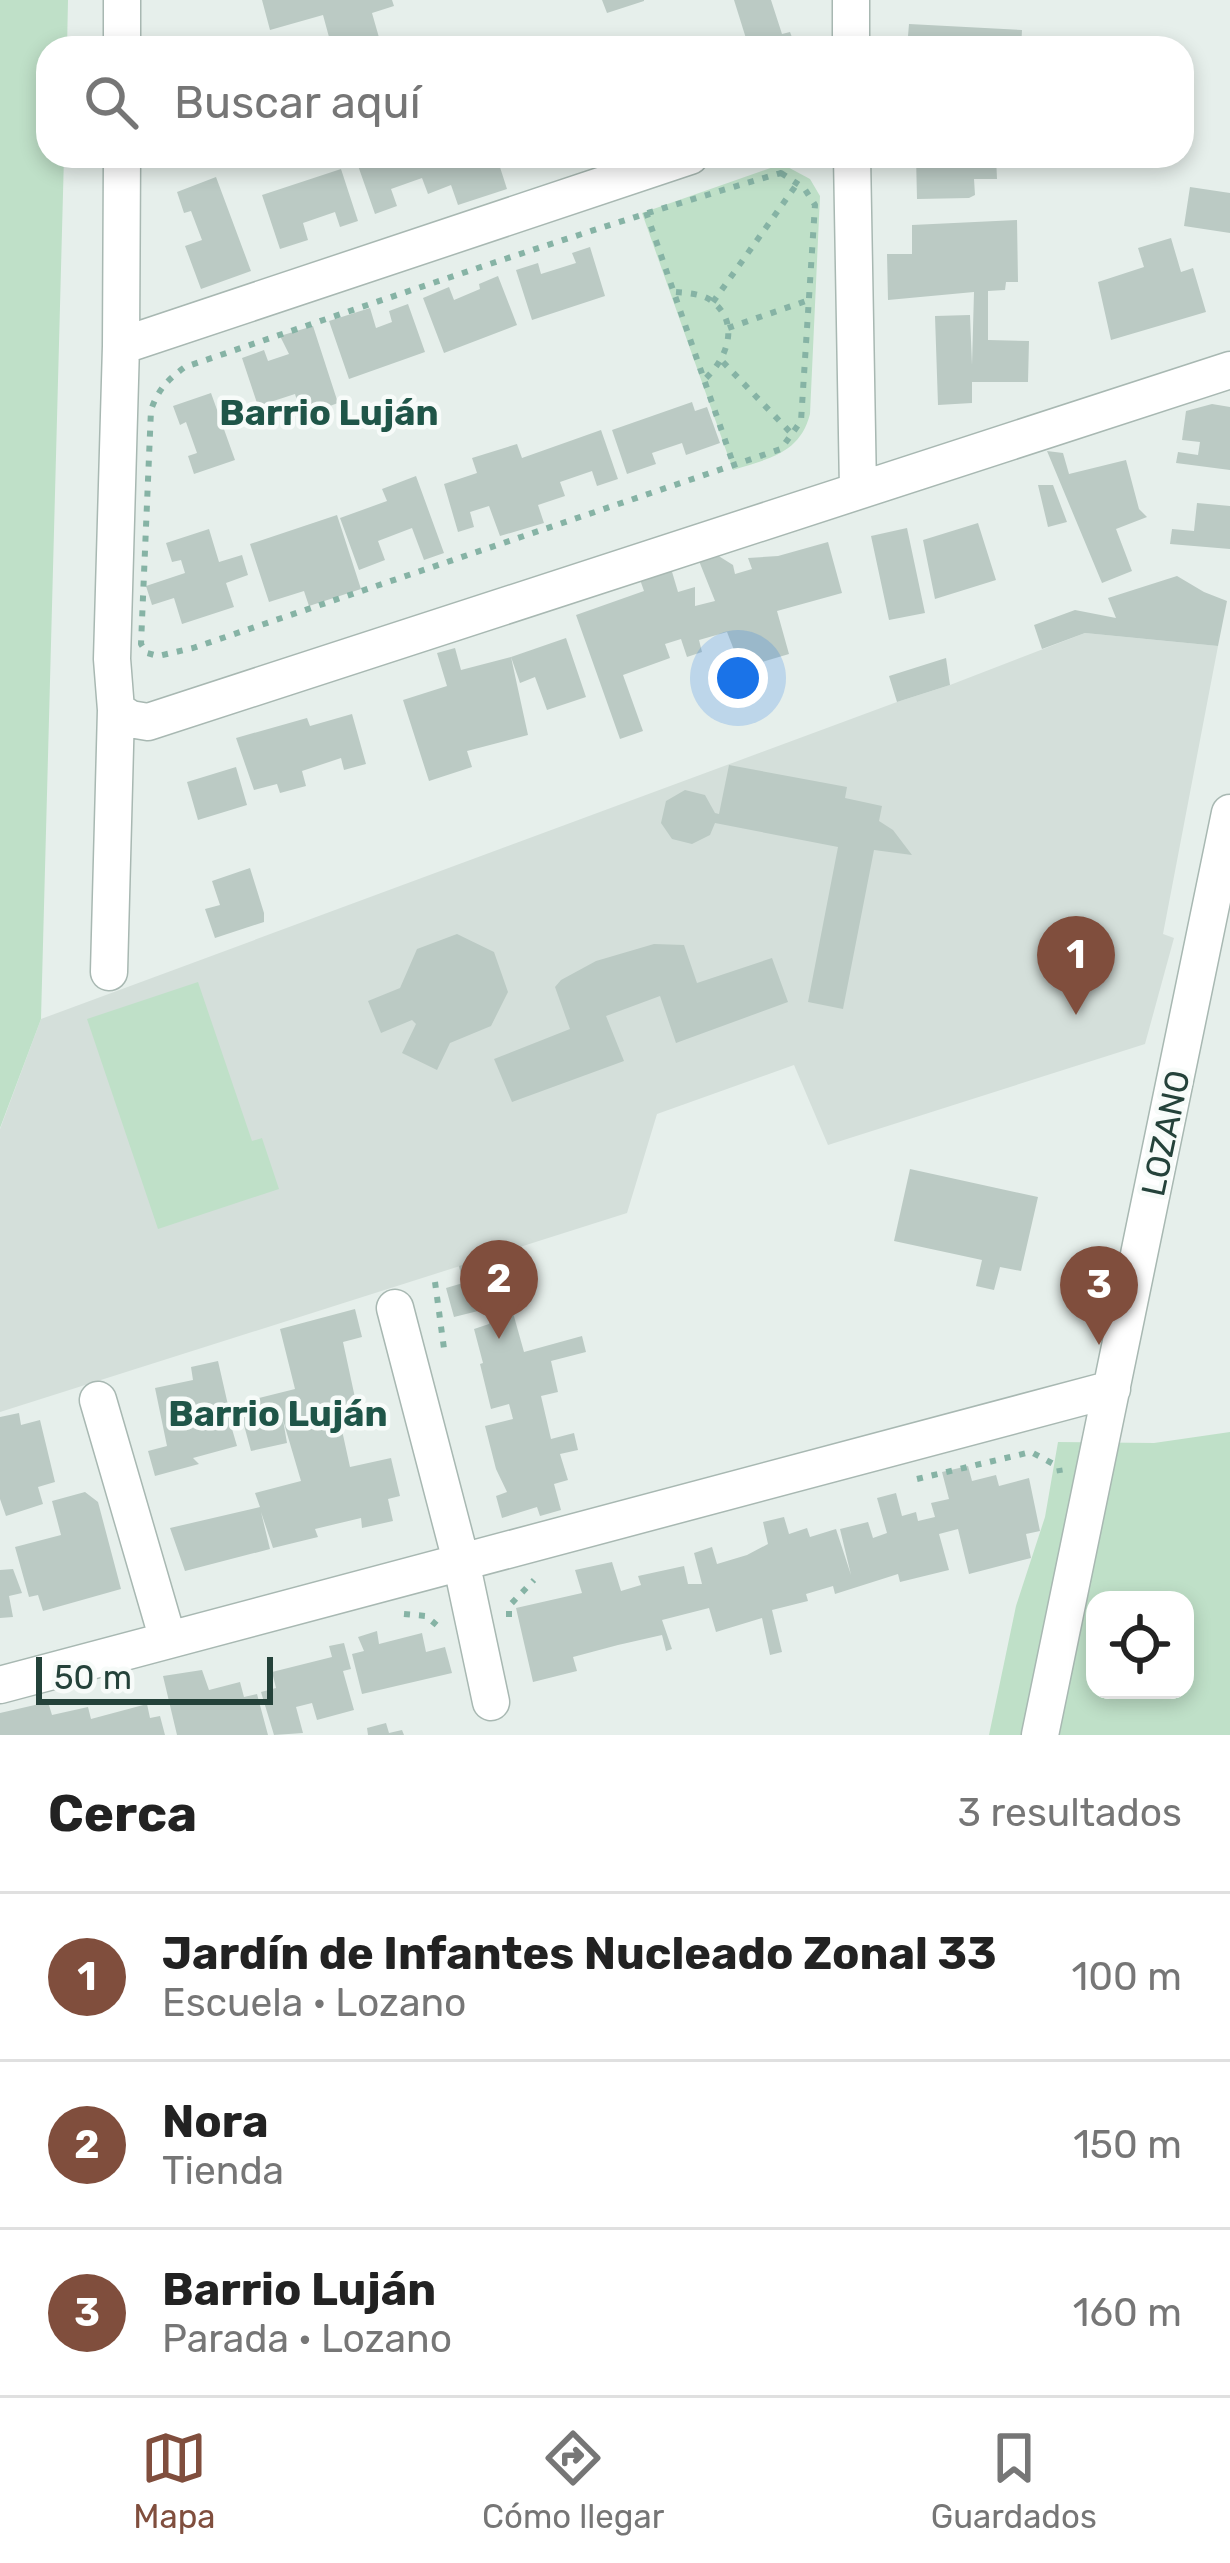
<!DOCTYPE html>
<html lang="es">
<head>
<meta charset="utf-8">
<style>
	:root { --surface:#fff; --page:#f6f6f6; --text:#222; --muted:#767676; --line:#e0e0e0; --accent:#804e3d }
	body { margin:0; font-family:Rubik,sans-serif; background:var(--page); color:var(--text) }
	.controls { position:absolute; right:36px; bottom:36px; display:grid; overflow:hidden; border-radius:24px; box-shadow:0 6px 18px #0003 }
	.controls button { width:108px; height:108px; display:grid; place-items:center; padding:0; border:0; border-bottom:3px solid var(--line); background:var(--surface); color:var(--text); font:60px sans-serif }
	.scale { position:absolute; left:36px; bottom:30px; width:237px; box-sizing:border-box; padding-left:12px; border:6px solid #24423a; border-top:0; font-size:33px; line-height:42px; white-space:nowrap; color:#24423a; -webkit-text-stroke:9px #f7fbf9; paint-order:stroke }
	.you { position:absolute; left:738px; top:678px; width:42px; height:42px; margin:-30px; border:9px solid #fff; border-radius:50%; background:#1a73e8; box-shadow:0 0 0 18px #1a73e833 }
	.badge { display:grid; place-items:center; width:78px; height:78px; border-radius:50%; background:var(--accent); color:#fff; font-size:39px; font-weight:700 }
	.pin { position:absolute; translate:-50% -99px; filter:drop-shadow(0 3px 6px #0008) }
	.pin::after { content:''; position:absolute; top:63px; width:42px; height:36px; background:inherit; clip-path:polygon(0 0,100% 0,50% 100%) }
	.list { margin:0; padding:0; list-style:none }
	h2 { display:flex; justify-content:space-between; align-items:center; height:156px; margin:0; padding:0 48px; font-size:51px }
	h2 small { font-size:39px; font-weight:400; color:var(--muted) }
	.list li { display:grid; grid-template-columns:78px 1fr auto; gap:36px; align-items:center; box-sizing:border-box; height:168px; padding:0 48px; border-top:3px solid var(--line) }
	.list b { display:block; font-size:45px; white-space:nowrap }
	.list p { margin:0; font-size:39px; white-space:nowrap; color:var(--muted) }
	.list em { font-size:39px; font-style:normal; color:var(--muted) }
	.icon { flex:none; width:66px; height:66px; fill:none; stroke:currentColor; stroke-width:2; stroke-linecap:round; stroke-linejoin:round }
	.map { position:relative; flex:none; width:1230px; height:1735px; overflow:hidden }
	.search { position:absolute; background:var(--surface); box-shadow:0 6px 18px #0003; left:36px; right:36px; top:36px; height:132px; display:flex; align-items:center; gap:30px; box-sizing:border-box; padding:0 42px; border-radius:36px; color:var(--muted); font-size:45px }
	.sheet { height:660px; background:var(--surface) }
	nav { display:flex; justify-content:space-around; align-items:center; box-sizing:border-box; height:168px; border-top:3px solid var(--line); background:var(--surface); font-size:33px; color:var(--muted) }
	nav a { display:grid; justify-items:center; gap:6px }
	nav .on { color:var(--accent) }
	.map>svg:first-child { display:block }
</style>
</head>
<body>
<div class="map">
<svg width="1230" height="1735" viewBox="0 0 1230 1735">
	<rect width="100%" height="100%" fill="#e6efeb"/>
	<path fill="#d4dfda" d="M1085 633 1218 646 1163 934 1174 938 1145 1044 828 1145 794 1065 657 1114 627 1213 0 1412V1129L41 1019 897 702 950 685Z"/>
	<path fill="#bfe0c8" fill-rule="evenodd" d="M0 0H68L67 48H48V156H64L41 1019 0 1128Z
		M782 164 810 179 820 196 810 414C800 454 767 459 733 470L642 213Z
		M198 982 252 1141 262 1138 279 1189 158 1229 87 1019Z
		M1230 1432V1735H989L1016 1606 1045 1517 1058 1442 1154 1443ZM1095 1600H1185V1690H1095Z"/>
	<path fill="#bbcac4" d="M262 0H392L394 6 372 13 382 48H332L323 15 270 30Z
		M602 0H644V1L607 13Z
		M734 0H771L782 34 790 32 796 48H749Z
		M909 24 1022 30 1021 48H907Z
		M367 156H509L498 161 507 189 458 205 451 185 428 194 422 178 391 189 397 206 375 214 356 160Z
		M916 156H996L997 179H974L975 195 969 198 917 199Z
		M341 169 358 221 340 227 335 212 303 223 308 240 280 249 262 195Z
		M216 177 251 271 201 289 185 246 202 240 191 211 184 213 177 192Z
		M1190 187 1230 193V233L1184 226Z
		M1017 220 1018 282H1006L1005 290 988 291V340L1029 341 1028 382H972V403L938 405 935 316 970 315 972 365 974 292 888 300 887 254H912V225Z
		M1171 238 1181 272 1193 268 1206 312 1111 340 1098 282 1144 267 1138 248Z
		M590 247 605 296 532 320 516 270 538 263 541 274 576 263 572 253Z
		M498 276 517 325 444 353 423 298 449 287 454 300 480 289 479 284Z
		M408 304 425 352 349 379 329 321 370 308 376 328 392 322 389 311Z
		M313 326 338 403 302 416 295 394 258 406 242 358 264 350 268 361 289 354 280 336Z
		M211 393 235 460 194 474 188 456 197 453 186 422 180 425 173 406Z
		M692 402 695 411 707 407 720 443 686 455 682 443 652 453 656 464 627 474 612 430Z
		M1212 404 1230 407V470L1176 463 1178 452 1198 455 1200 442 1182 440 1186 411Z
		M601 430 618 479 597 486 592 471 560 482 565 496 538 505 544 523 500 536 489 506 470 512 474 527 458 532 444 484 477 473 472 458 517 444 522 458Z
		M1047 451 1063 453 1069 474 1126 460 1139 509 1147 517 1116 529 1132 571 1102 583Z
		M416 476 444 553 424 560 412 528 378 541 385 560 359 570 340 518 387 501 382 489Z
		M1038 485H1053L1067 522 1048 527Z
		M1197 503 1230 506V549L1170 544 1172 529 1194 531Z
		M337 515 361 589 309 606 304 591 269 602 250 544Z
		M978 523 996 580 935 599 923 540Z
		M907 528 925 613 889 620 871 536Z
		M209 529 219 562 242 555 248 575 226 583 234 607 182 624 174 598 152 605 146 586 185 573 181 560 172 562 166 543Z
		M828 542 842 593 777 611 789 654 741 668 727 632 699 640 702 652 687 657 681 639 665 644 670 658 623 675 643 731 620 739 576 615 644 591 638 574 670 565 678 592 695 587V606L715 601 699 561 717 555 733 565 735 574 752 569 748 558 778 556Z
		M1177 576 1204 592 1227 601 1218 646 1085 633 1042 649 1034 625 1075 610 1116 618 1108 598Z
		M566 638 586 697 547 710 535 677 520 683 511 657Z
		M455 648 461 670 511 657 528 735 467 751 472 767 429 781 403 700 447 686 437 653Z
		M946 658 950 685 897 702 889 676Z
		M352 714 366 764 344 770 341 758 302 771 306 786 280 793 277 784 254 790 236 738 307 718 310 726Z
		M729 765 847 787 845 798 882 806 879 821 893 830 912 855 874 850 843 1009 808 1002 838 847 715 823 710 835 692 844 672 839 661 823 666 801 685 790 705 795 715 813 719 814Z
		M236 767 247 805 198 820 187 782Z
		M250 868 264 913V922L215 938 205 909 220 905 212 881Z
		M457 934 494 952 508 992 491 1026 450 1043 437 1070 402 1053 416 1024 412 1020 381 1033 368 1001 400 988 417 949Z
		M654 944 684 945 697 983 772 958 788 1002 676 1043 660 996 606 1016 624 1061 512 1102 494 1059 570 1029 555 987 561 980 596 961Z
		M910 1169 1038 1197 1021 1271 1000 1267 994 1290 976 1286 982 1260 894 1241Z
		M498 1253 505 1283 528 1277 533 1297 510 1302 524 1352 582 1336 586 1352 551 1361 558 1392 541 1396 551 1439 574 1433 578 1450 560 1454 568 1480 554 1484 561 1510 540 1516 537 1507 502 1518 496 1496 507 1492 496 1469 485 1426 513 1419 509 1404 491 1409 480 1364 483 1363 474 1329 489 1324 490 1308 454 1317 446 1288 463 1283 459 1266Z
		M355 1309 362 1337 343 1342 357 1407 338 1412 350 1467 391 1458 400 1496 388 1499 393 1521 362 1528 361 1518 315 1529 318 1537 273 1548 261 1512 270 1549 185 1571 170 1528 260 1507 255 1493 301 1481 283 1420 287 1443 251 1451 241 1414 254 1410 251 1400 295 1389 280 1329Z
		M218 1361 228 1405H225L237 1446 193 1458 199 1464 155 1476 148 1451 167 1446 155 1388 193 1380 191 1367Z
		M19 1413 21 1425 40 1420 55 1482 38 1487 43 1504 6 1516 0 1499V1417Z
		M968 1466 972 1481 996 1475 999 1486 1029 1478 1040 1531 1026 1534 1031 1558 969 1574 958 1529 939 1534 949 1570 900 1582 898 1574 835 1594 833 1586 806 1594 808 1601 772 1610 782 1652 770 1655 762 1618 716 1632 709 1608 662 1620 672 1649 666 1651 662 1635 618 1645 573 1657 577 1671 533 1682 516 1608 582 1593 575 1570 612 1562 621 1591 641 1585 638 1576 684 1566 688 1584H702L694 1553 712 1547 717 1564 747 1555 768 1544 763 1522 784 1517 789 1534 807 1528 810 1537 836 1529 851 1575 840 1529 868 1522 873 1538 887 1533 877 1498 896 1493 902 1516 916 1512 918 1521 935 1517 931 1503 949 1499 942 1472Z
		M85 1492 98 1502 121 1589 43 1611 38 1595 29 1597 15 1547 61 1535 52 1501Z
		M13 1569 22 1593 9 1596 13 1617 0 1618V1570Z
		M377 1631 379 1644 422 1633 426 1652 445 1647 452 1673 362 1694 352 1654 364 1651 358 1637Z
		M344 1643 351 1669 343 1671 354 1710 317 1720 312 1703 296 1707 303 1733 274 1735 261 1692 276 1688 272 1672 332 1657 329 1646Z
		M202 1670 209 1690 240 1682 244 1697 257 1694 268 1735H177L163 1676Z
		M48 1702 52 1715 88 1707 91 1719 147 1704 150 1718 160 1716 165 1735H0V1713Z
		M386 1723 389 1733 402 1730 404 1735H368L367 1728Z"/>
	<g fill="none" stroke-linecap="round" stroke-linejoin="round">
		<g stroke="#a8b8b2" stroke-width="39">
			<path id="minor" d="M851 0V48
				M122 48V0
				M852 156 858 489
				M121 346 690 156
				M116 710 130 719 148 722 1230 370
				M109 972 116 710 112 659 121 346 122 156
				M395 1308 461 1561 491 1702
				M98 1400 168 1640
				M0 1685 1112 1389
				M1040 1735 1230 813"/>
		</g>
		<path stroke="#86b3a5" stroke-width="6" stroke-dasharray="6 9" stroke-linecap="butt" d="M781 173 804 188 815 205 801 421 781 449 193 648 158 656 147 653 141 644 151 410C158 390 167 380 185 367 383 300 580 231 781 173Z
			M646 212 734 466
			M676 292C688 293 704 294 713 302 741 324 726 360 705 379
			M713 302 797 184
			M728 328 809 300
			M723 362 792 434
			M435 1282 445 1356
			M917 1479 1031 1452 1059 1467 1060 1473
			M404 1614 426 1616 440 1628
			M509 1617V1606L534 1580"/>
		<use href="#minor" stroke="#fff" stroke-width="36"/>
	</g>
	<g text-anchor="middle" stroke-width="9" stroke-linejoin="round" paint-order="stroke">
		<g font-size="33" fill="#24423a" stroke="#f7fbf9">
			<text transform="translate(1165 1133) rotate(-78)" y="12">LOZANO</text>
		</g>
		<g font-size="36" font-weight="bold" fill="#1f5548" stroke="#f7fbf9">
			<text x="329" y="425">Barrio Luján</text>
			<text x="278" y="1426">Barrio Luján</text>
		</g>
	</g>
</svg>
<div class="controls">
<button><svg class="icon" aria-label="locate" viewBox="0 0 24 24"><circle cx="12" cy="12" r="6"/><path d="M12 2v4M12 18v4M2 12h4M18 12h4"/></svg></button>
</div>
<div class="scale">50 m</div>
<div class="you"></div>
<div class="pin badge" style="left:1076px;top:1015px">1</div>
<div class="pin badge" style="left:499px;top:1339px">2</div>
<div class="pin badge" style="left:1099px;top:1345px">3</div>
<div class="search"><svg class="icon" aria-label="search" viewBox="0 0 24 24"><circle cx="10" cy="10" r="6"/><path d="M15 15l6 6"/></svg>Buscar aquí</div>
</div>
<section class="sheet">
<h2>Cerca<small>3 resultados</small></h2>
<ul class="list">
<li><span class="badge">1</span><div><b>Jardín de Infantes Nucleado Zonal 33</b><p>Escuela · Lozano</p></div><em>100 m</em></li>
<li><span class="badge">2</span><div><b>Nora</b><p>Tienda</p></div><em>150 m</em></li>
<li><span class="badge">3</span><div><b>Barrio Luján</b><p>Parada · Lozano</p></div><em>160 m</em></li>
</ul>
</section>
<nav>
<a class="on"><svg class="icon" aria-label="map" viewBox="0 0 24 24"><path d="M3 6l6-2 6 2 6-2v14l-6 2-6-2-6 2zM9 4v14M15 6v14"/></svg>Mapa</a>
<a><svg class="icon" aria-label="directions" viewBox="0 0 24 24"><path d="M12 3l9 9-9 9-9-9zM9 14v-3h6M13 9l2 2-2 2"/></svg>Cómo llegar</a>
<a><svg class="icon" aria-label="saved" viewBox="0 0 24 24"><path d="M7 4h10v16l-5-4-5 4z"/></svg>Guardados</a>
</nav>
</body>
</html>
